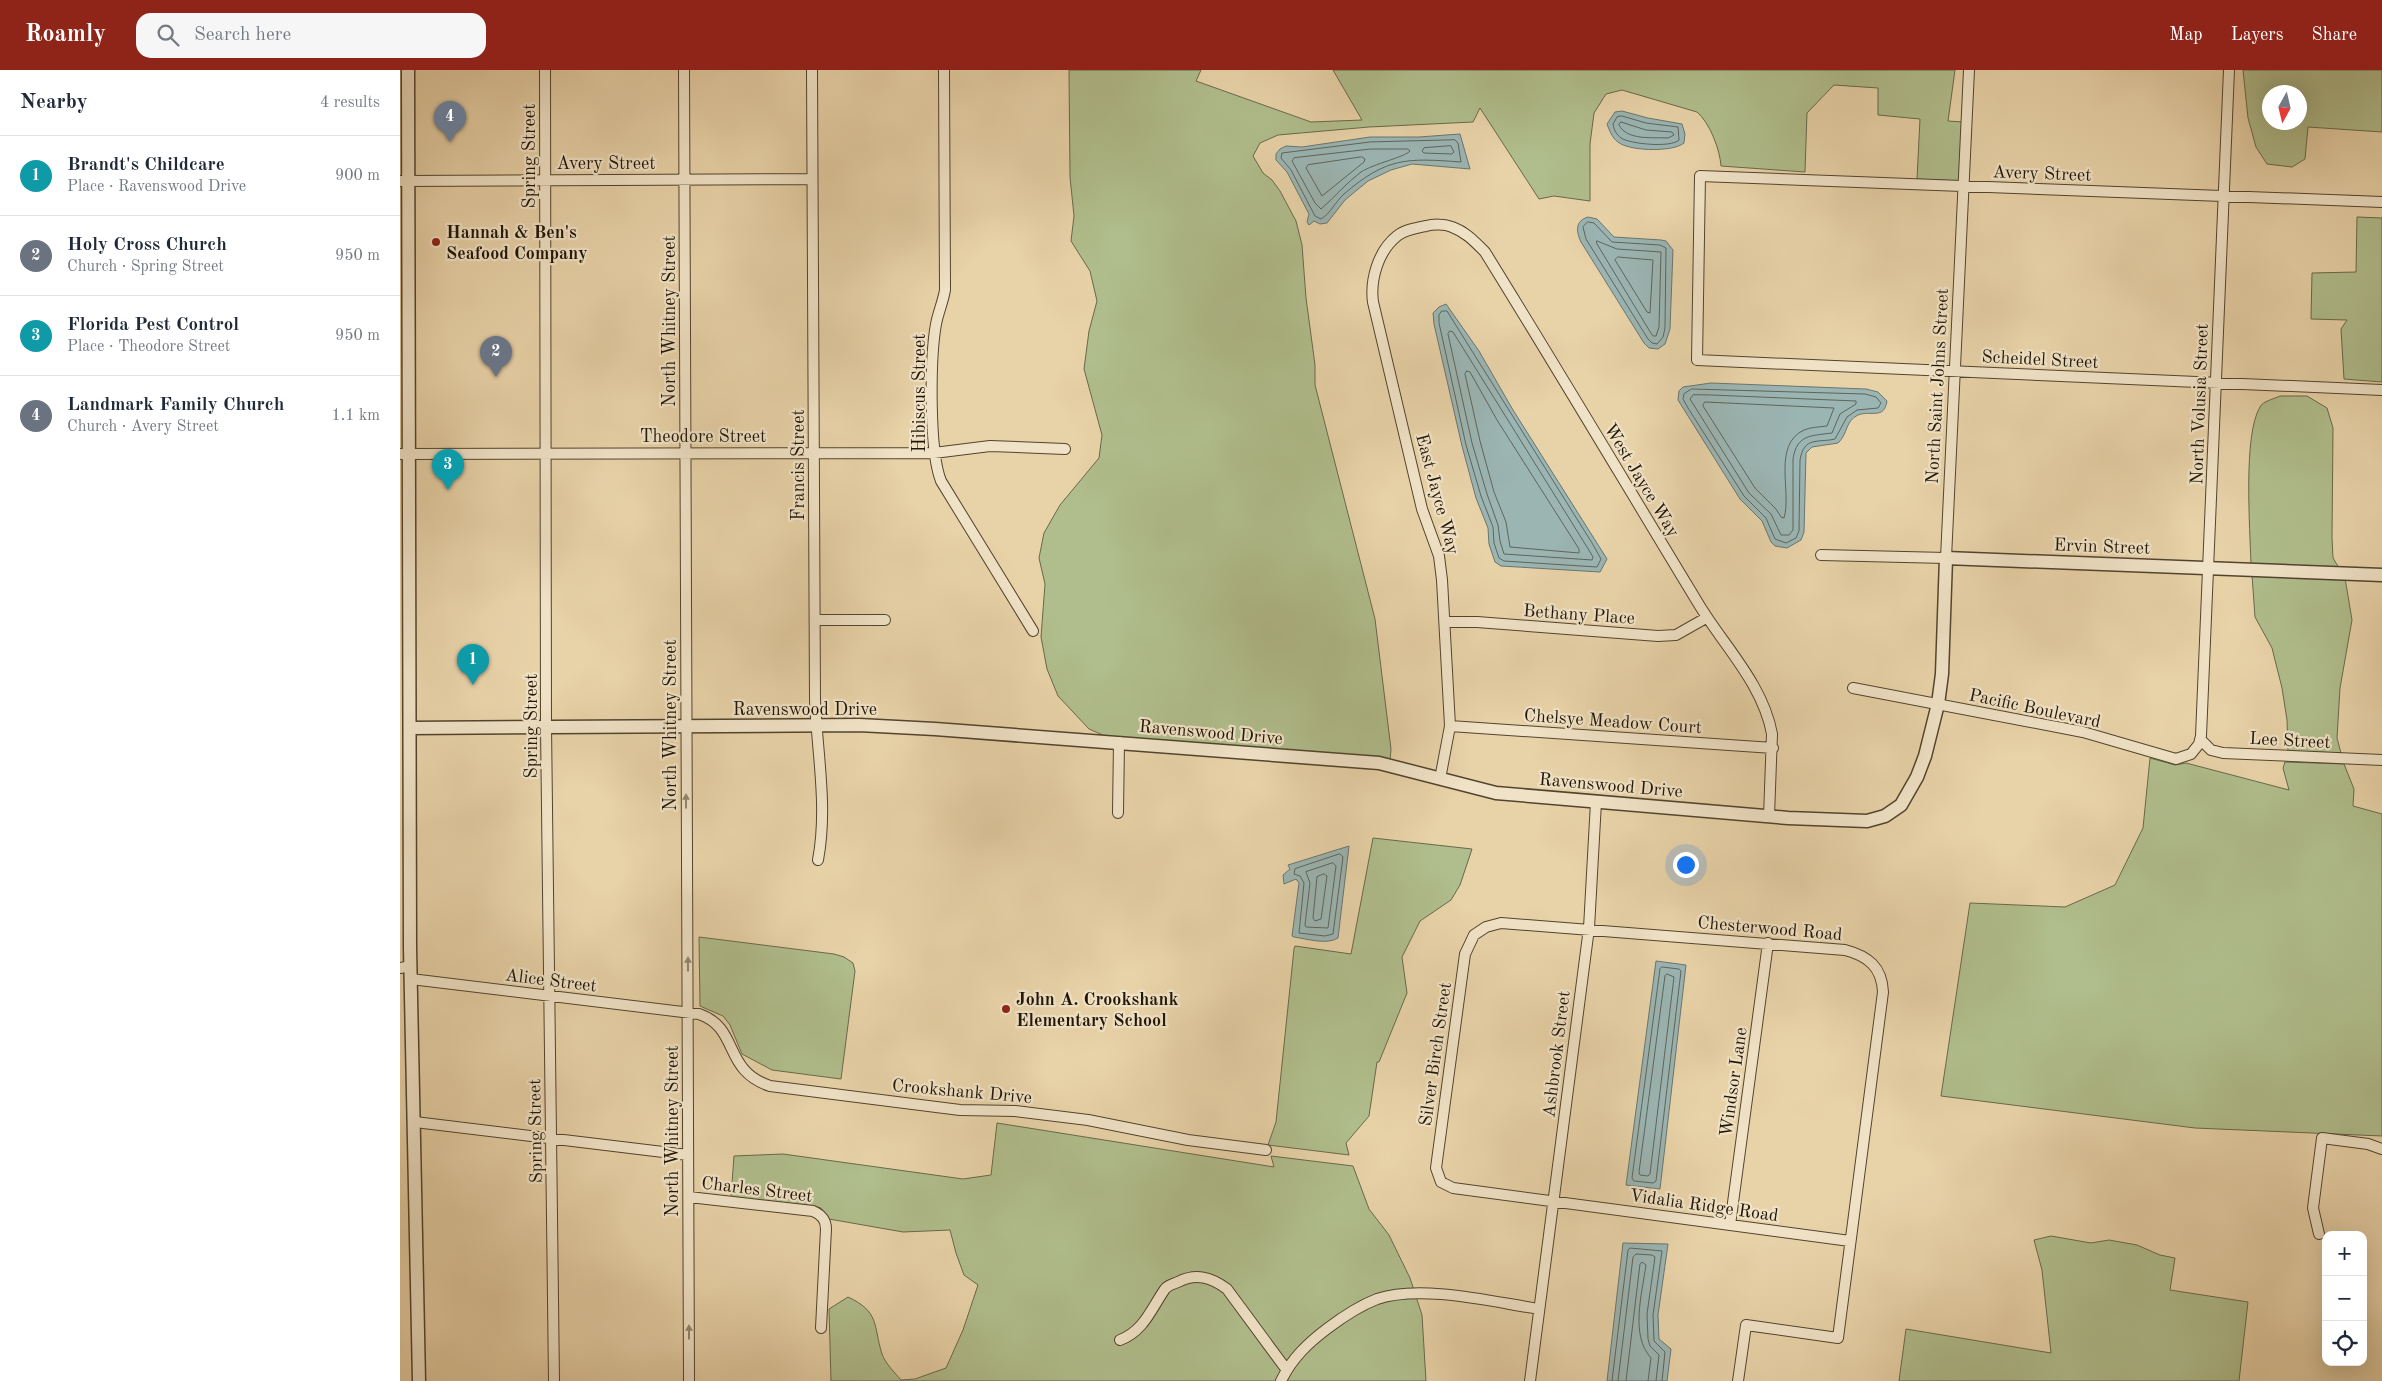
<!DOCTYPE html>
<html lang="en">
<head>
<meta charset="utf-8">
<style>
	:root { --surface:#fff; --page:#f6f6f7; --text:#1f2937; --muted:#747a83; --line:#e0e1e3; --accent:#8f2418 }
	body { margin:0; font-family:"Old Standard TT",serif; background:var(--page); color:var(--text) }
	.controls { position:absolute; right:15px; bottom:15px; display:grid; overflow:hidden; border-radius:10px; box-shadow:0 5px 20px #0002 }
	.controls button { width:45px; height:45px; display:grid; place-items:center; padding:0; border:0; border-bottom:1px solid var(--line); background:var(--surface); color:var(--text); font:25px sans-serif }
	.compass { position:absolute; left:1862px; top:15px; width:45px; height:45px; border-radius:50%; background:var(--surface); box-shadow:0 5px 20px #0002; rotate:188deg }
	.you { position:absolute; left:1285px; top:794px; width:18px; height:18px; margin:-12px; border:4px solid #fff; border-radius:50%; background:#1a73e8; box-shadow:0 0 0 8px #1a73e833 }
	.badge { display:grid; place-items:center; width:32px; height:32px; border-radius:50%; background:var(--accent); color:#fff; font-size:16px; font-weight:700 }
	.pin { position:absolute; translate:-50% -41px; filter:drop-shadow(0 1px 2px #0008) }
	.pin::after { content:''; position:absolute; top:26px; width:18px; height:15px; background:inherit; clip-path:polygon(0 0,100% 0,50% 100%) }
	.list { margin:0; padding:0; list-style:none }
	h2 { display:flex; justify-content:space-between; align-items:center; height:65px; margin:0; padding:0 20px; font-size:21px }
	h2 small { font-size:16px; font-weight:400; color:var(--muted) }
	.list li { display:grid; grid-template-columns:32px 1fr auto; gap:15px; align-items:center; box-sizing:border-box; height:80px; padding:0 20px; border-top:1px solid var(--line) }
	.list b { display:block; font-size:19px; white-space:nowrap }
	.list p { margin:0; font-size:16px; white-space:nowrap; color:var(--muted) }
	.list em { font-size:16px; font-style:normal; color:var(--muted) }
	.icon { flex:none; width:28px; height:28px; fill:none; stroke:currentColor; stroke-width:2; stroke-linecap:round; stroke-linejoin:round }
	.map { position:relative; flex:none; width:1982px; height:1311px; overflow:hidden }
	header { display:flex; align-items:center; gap:30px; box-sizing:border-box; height:70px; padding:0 25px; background:var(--accent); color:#fff }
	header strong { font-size:24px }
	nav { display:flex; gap:28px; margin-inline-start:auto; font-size:18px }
	.search { width:350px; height:45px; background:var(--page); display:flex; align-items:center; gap:12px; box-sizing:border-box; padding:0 18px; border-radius:15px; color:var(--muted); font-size:19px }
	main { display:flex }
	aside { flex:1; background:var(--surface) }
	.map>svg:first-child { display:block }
</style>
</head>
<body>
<header>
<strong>Roamly</strong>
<div class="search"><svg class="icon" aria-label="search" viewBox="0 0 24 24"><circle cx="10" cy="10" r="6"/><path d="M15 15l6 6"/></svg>Search here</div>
<nav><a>Map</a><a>Layers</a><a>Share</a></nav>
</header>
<main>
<aside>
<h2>Nearby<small>4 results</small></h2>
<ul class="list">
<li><span class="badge" style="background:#0f9aa8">1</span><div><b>Brandt's Childcare</b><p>Place · Ravenswood Drive</p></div><em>900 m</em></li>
<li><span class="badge" style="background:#6b7280">2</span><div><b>Holy Cross Church</b><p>Church · Spring Street</p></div><em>950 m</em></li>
<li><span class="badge" style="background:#0f9aa8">3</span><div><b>Florida Pest Control</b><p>Place · Theodore Street</p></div><em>950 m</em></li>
<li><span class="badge" style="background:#6b7280">4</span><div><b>Landmark Family Church</b><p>Church · Avery Street</p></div><em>1.1 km</em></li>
</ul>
</aside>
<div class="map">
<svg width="1982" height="1311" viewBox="0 0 1982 1311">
	<rect width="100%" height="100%" fill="#e8d2a8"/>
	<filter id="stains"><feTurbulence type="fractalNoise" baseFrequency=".004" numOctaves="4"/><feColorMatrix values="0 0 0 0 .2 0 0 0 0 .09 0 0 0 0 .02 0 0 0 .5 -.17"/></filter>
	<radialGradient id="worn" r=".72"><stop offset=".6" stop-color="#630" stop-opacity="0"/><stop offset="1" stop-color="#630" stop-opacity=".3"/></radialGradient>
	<path fill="#b0bd8c" stroke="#686949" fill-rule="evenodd" d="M669 0H801L796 11 911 52 962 50 933 0H1555L1548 51 1563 52 1561 111 1517 109 1520 49 1478 45V18L1434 15 1407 43 1405 102 1321 96C1320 80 1310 53 1297 42L1222 20 1206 24 1194 43 1190 74V131L1154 126 1139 129 1080 38 1073 52 969 57 878 65 860 73 853 86 863 103 872 110 880 121 896 151 902 175 906 228 915 295V315L975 549 991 679 990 690 705 666 689 659 658 626 647 599 641 567 645 514 639 488 644 463 660 435 699 388 702 365 684 299 689 261 697 231 690 201 671 171 674 146 670 107Z
		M1843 0H1982V62L1908 57 1905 89 1892 97 1867 94 1856 77 1848 48ZM1870 22H1900V52H1870Z
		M1957 147 1982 148V312L1944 309 1941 259 1947 250 1911 249 1912 203 1956 202Z
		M1880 326H1907L1927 338 1933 358 1932 468 1933 488 1939 498 1851 494C1850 459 1843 365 1860 337 1863 331 1874 329 1880 326Z
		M1852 505 1945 508 1952 550 1940 618 1937 668 1941 683 1888 681 1887 650 1882 618 1872 578 1855 547Z
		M1750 688 1775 695 1786 693 1889 720 1883 698 1885 692 1944 694 1954 719 1953 736 1982 744V1066L1795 1058 1541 1026 1570 833 1665 837 1715 815 1743 758Z
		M973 768 1072 779 1060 815 1051 830 1020 851 1002 887 1007 923 979 992H977L969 1046 946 1073 949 1085 868 1075 876 1052 894 879 895 876 951 884Z
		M299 867 434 884 444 887 453 893 455 901 441 1009 372 1000 342 984 330 955 323 946 300 936Z
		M597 1053 874 1097 871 1086 953 1096 969 1139 989 1165 1010 1208 1022 1245 1026 1311H431L429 1239 448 1227C480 1242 473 1255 482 1284 485 1293 495 1303 501 1310L515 1309 546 1298 563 1260 578 1215 564 1205 556 1183 550 1160 503 1162 429 1149 421 1138 414 1136 331 1127 334 1086 383 1084 563 1109 591 1105Z
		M1651 1166 1691 1173 1709 1170 1737 1175 1760 1185 1775 1188 1770 1220 1848 1232 1839 1311H1499L1506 1259 1651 1283 1642 1200 1634 1170Z"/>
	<path fill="#9bb5b3" stroke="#6a756e" d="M1222 41 1248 48 1282 54 1285 64 1284 73C1273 82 1234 81 1221 74 1213 70 1210 62 1207 54L1215 42Z
		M1060 64 1070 99 1012 94 991 100 968 111 945 130 927 153 920 154 914 151 909 155 907 152 909 144 887 102 876 90V84L880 79 886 76 902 77 970 67H1019Z
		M1188 147 1197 149 1214 167 1261 170 1266 171 1273 180 1270 259 1265 274 1258 279 1249 278 1244 273 1181 172C1176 161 1175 151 1188 147Z
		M1046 234 1079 281 1113 340 1207 489 1200 502 1101 496 1095 492 1089 474 1088 458 1076 428 1062 376 1034 254 1033 243 1039 237Z
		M1311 313 1466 319 1478 322 1487 331C1484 350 1471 340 1458 345 1445 351 1448 364 1438 373L1412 377 1406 383 1404 462 1401 470 1387 478 1375 476 1371 472 1362 451 1340 429 1278 330 1279 321 1283 317Z
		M949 776 938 868C927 875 907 869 894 867L892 866 899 813 896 809 884 814 883 805 890 799 888 795Z
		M1256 891 1286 895 1260 1119 1226 1115Z
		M1223 1173 1268 1174 1258 1245 1259 1269 1271 1279 1267 1311H1207Z"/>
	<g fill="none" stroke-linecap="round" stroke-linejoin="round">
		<path stroke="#5e655c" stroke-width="1" d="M1222 46 1246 53 1278 57 1279 70C1271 78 1230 74 1221 68 1216 64 1214 60 1213 54L1217 47Z
			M1221 52 1246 60 1272 62 1274 65 1268 68C1253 67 1227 71 1219 55Z
			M1055 70 1058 73 1061 92C1007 88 987 87 944 124 936 131 930 144 921 149L915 146 891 100 881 88 882 83 970 72Z
			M1051 76 1054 82 1052 84 1024 83 1022 81 1024 78Z
			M971 79H1008L1010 81C1005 87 973 94 961 102 946 113 935 127 921 139L915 133 892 91 894 88Z
			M962 87 965 89 964 92 922 126 906 98 908 95Z
			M1188 152 1194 153 1212 172 1260 175 1266 178 1265 258 1263 267 1257 274 1252 273 1248 269 1186 169 1183 157Z
			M1197 171 1217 179 1261 182 1259 257 1256 266H1253L1249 260 1197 174Z
			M1218 187 1253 190 1250 243 1247 242 1215 190Z
			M1042 241H1047L1192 473 1201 489 1197 497 1104 491 1099 488 1094 473 1093 457 1081 426 1066 375 1039 253V245Z
			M1050 261 1053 262 1187 477 1193 487 1192 490 1104 484 1100 471 1098 455 1087 424 1072 373 1048 264Z
			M1067 301 1070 302 1097 350 1179 479V483L1110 477 1106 452 1094 422 1080 371 1065 304Z
			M1292 319 1465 324 1476 327 1481 333 1478 338 1457 340 1447 347 1435 369C1418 373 1404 366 1400 390L1399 461 1396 468 1386 473 1375 469 1366 448 1344 426 1288 338 1283 329 1284 324Z
			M1311 325 1456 331V334L1440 344 1432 363C1411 366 1397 364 1393 389V460L1389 465H1381L1371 444 1349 423 1290 329 1293 325Z
			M1305 332 1434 338 1427 356C1420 357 1411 357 1404 360 1372 375 1392 422 1384 448L1381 447 1376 439 1355 418 1303 336Z
			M940 784 943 787 933 864 925 866 899 863 904 813 900 806 894 804 895 799Z
			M933 793 936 796 928 858 906 857 905 855 910 813 906 802Z
			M924 804 927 806 921 849 915 851 913 848 917 807Z
			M1262 897 1279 899 1281 901 1256 1111 1253 1113 1234 1111 1232 1108 1260 899Z
			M1267 904 1274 907 1250 1104 1248 1106 1240 1105 1239 1102 1265 906Z
			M1212 1311 1228 1180 1230 1178 1262 1181 1253 1245 1254 1271 1265 1282 1262 1311
			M1218 1311 1233 1187 1236 1184 1252 1185 1255 1187 1247 1244 1248 1269 1250 1276 1259 1285 1256 1311
			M1226 1311 1240 1194 1242 1192 1246 1195C1242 1224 1230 1265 1251 1288L1248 1311"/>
		<g stroke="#52442e" stroke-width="12">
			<path id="minor" d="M145 0 146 656 154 1311
				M284 0 289 1311
				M412 0 415 630C417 683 428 737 418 790
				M544 0 545 220C543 232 538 243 536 254 530 288 529 381 541 411L633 561
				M0 111 412 109
				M1982 132 1300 106 1297 290 1982 320
				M0 384 534 383 590 376 665 379
				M1421 485 1546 488 1569 0
				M415 550H485
				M1045 552H1077L1258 566 1276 565 1306 548
				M1453 618 1683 662 1776 689 1791 684 1799 674 1801 666 1829 0
				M1050 656 1373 678
				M1801 670 1811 680 1823 683 1982 690
				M1040 709 1050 656 1042 510 1039 486 1022 439 973 232C970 210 978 181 997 166 1004 160 1016 158 1026 156 1033 154 1045 154 1052 157 1066 162 1075 172 1085 182 1157 298 1227 416 1298 533 1323 575 1363 614 1372 664L1369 746
				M718 743 719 672
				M0 898 10 896
				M11 909 299 944C340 958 322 1000 370 1016L560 1040 615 1041 688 1050 788 1070 866 1080
				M15 1052 288 1085
				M289 1127 413 1141C422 1145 426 1150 426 1159L421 1258
				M1330 1155 1368 873
				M1919 1164 1913 1138 1922 1068 1968 1074 1982 1079
				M720 1270C744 1261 751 1239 765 1219 768 1215 773 1214 778 1212 796 1203 811 1207 827 1219L886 1299
				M881 1311C892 1288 908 1273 928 1258 944 1246 959 1236 977 1229 1021 1214 1093 1232 1139 1239
				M1130 1311 1189 858 1196 732
				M1338 1311 1346 1255 1438 1268 1483 922C1482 897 1468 886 1445 880L1101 853 1086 857 1074 865 1065 884 1036 1098 1041 1112 1053 1118 1450 1171"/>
		</g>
		<g stroke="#52442e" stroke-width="15">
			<path id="tertiary" d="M8 0 10 878 19 1311
				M10 658 459 655 535 659 979 693 1096 723 1388 748 1467 751 1485 746 1501 735 1517 707 1525 686 1538 634 1542 604 1546 488 1982 505"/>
		</g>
		<use href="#minor" stroke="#f0e2c6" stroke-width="10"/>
		<use href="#tertiary" stroke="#f0e2c6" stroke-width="12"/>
	</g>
	<defs><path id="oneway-solid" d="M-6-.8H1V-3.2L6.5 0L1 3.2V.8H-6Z" transform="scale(1.25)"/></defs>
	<g fill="#928670">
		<use href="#oneway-solid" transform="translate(286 731) rotate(-90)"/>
		<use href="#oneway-solid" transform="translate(288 894) rotate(-90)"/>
		<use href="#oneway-solid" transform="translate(289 1262) rotate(-90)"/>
	</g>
	<g fill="#8f2418" stroke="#f0e2c6" stroke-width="2">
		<circle cx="36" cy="172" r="5"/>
		<circle cx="606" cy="939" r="5"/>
	</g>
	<g text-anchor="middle" stroke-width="4.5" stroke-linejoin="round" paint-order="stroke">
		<g font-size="18" fill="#201506" stroke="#f0e2c6">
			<text transform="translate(129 86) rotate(-90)" y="6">Spring Street</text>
			<text x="206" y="99">Avery Street</text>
			<text transform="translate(1642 103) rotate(2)" y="6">Avery Street</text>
			<text transform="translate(269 251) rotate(-90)" y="6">North Whitney Street</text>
			<text transform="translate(1640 289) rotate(3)" y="6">Scheidel Street</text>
			<text transform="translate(1537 316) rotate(-87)" y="6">North Saint Johns Street</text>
			<text transform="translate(519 323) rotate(-90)" y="6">Hibiscus Street</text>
			<text transform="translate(1799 334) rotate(-88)" y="6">North Volusia Street</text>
			<text x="303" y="372">Theodore Street</text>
			<text transform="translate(398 395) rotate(-90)" y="6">Francis Street</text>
			<text transform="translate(1242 410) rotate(59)" y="6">West Jayce Way</text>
			<text transform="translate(1038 424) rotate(75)" y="6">East Jayce Way</text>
			<text transform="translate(1702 476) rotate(2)" y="6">Ervin Street</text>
			<text transform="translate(1179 544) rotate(4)" y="6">Bethany Place</text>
			<text transform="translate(1635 638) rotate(12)" y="6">Pacific Boulevard</text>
			<text x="405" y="645">Ravenswood Drive</text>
			<text transform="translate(1213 651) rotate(4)" y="6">Chelsye Meadow Court</text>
			<text transform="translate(270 655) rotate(-90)" y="6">North Whitney Street</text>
			<text transform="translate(131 656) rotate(-90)" y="6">Spring Street</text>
			<text transform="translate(811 662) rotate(5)" y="6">Ravenswood Drive</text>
			<text transform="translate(1890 670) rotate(3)" y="6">Lee Street</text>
			<text transform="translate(1211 715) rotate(5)" y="6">Ravenswood Drive</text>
			<text transform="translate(1370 858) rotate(5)" y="6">Chesterwood Road</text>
			<text transform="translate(151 910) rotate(7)" y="6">Alice Street</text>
			<text transform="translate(1035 984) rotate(-82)" y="6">Silver Birch Street</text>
			<text transform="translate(1156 984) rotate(-83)" y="6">Ashbrook Street</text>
			<text transform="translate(1333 1012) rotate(-82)" y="6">Windsor Lane</text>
			<text transform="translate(562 1021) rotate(5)" y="6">Crookshank Drive</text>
			<text transform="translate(135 1061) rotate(-91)" y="6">Spring Street</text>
			<text transform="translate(272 1061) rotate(-90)" y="6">North Whitney Street</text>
			<text transform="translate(357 1119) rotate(7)" y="6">Charles Street</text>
			<text transform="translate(1304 1135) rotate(8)" y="6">Vidalia Ridge Road</text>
		</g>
		<g font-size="18" font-weight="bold" fill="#201506" stroke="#f0e2c6" text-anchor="start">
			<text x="46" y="168">Hannah &amp; Ben's<tspan x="46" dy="21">Seafood Company</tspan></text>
			<text x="616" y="935">John A. Crookshank<tspan x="616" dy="21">Elementary School</tspan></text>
		</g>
	</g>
	<rect width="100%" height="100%" filter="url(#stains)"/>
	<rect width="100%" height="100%" fill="url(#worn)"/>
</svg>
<div class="controls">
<button>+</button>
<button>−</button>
<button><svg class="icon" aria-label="locate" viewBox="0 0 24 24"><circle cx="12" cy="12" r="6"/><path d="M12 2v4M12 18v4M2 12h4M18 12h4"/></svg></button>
</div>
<svg class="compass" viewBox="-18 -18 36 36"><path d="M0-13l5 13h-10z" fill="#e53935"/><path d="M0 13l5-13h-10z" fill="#747a83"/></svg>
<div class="you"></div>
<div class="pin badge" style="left:73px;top:615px;background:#0f9aa8">1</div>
<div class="pin badge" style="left:96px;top:307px;background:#6b7280">2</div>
<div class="pin badge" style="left:48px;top:420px;background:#0f9aa8">3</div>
<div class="pin badge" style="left:50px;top:72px;background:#6b7280">4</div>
</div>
</main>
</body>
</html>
